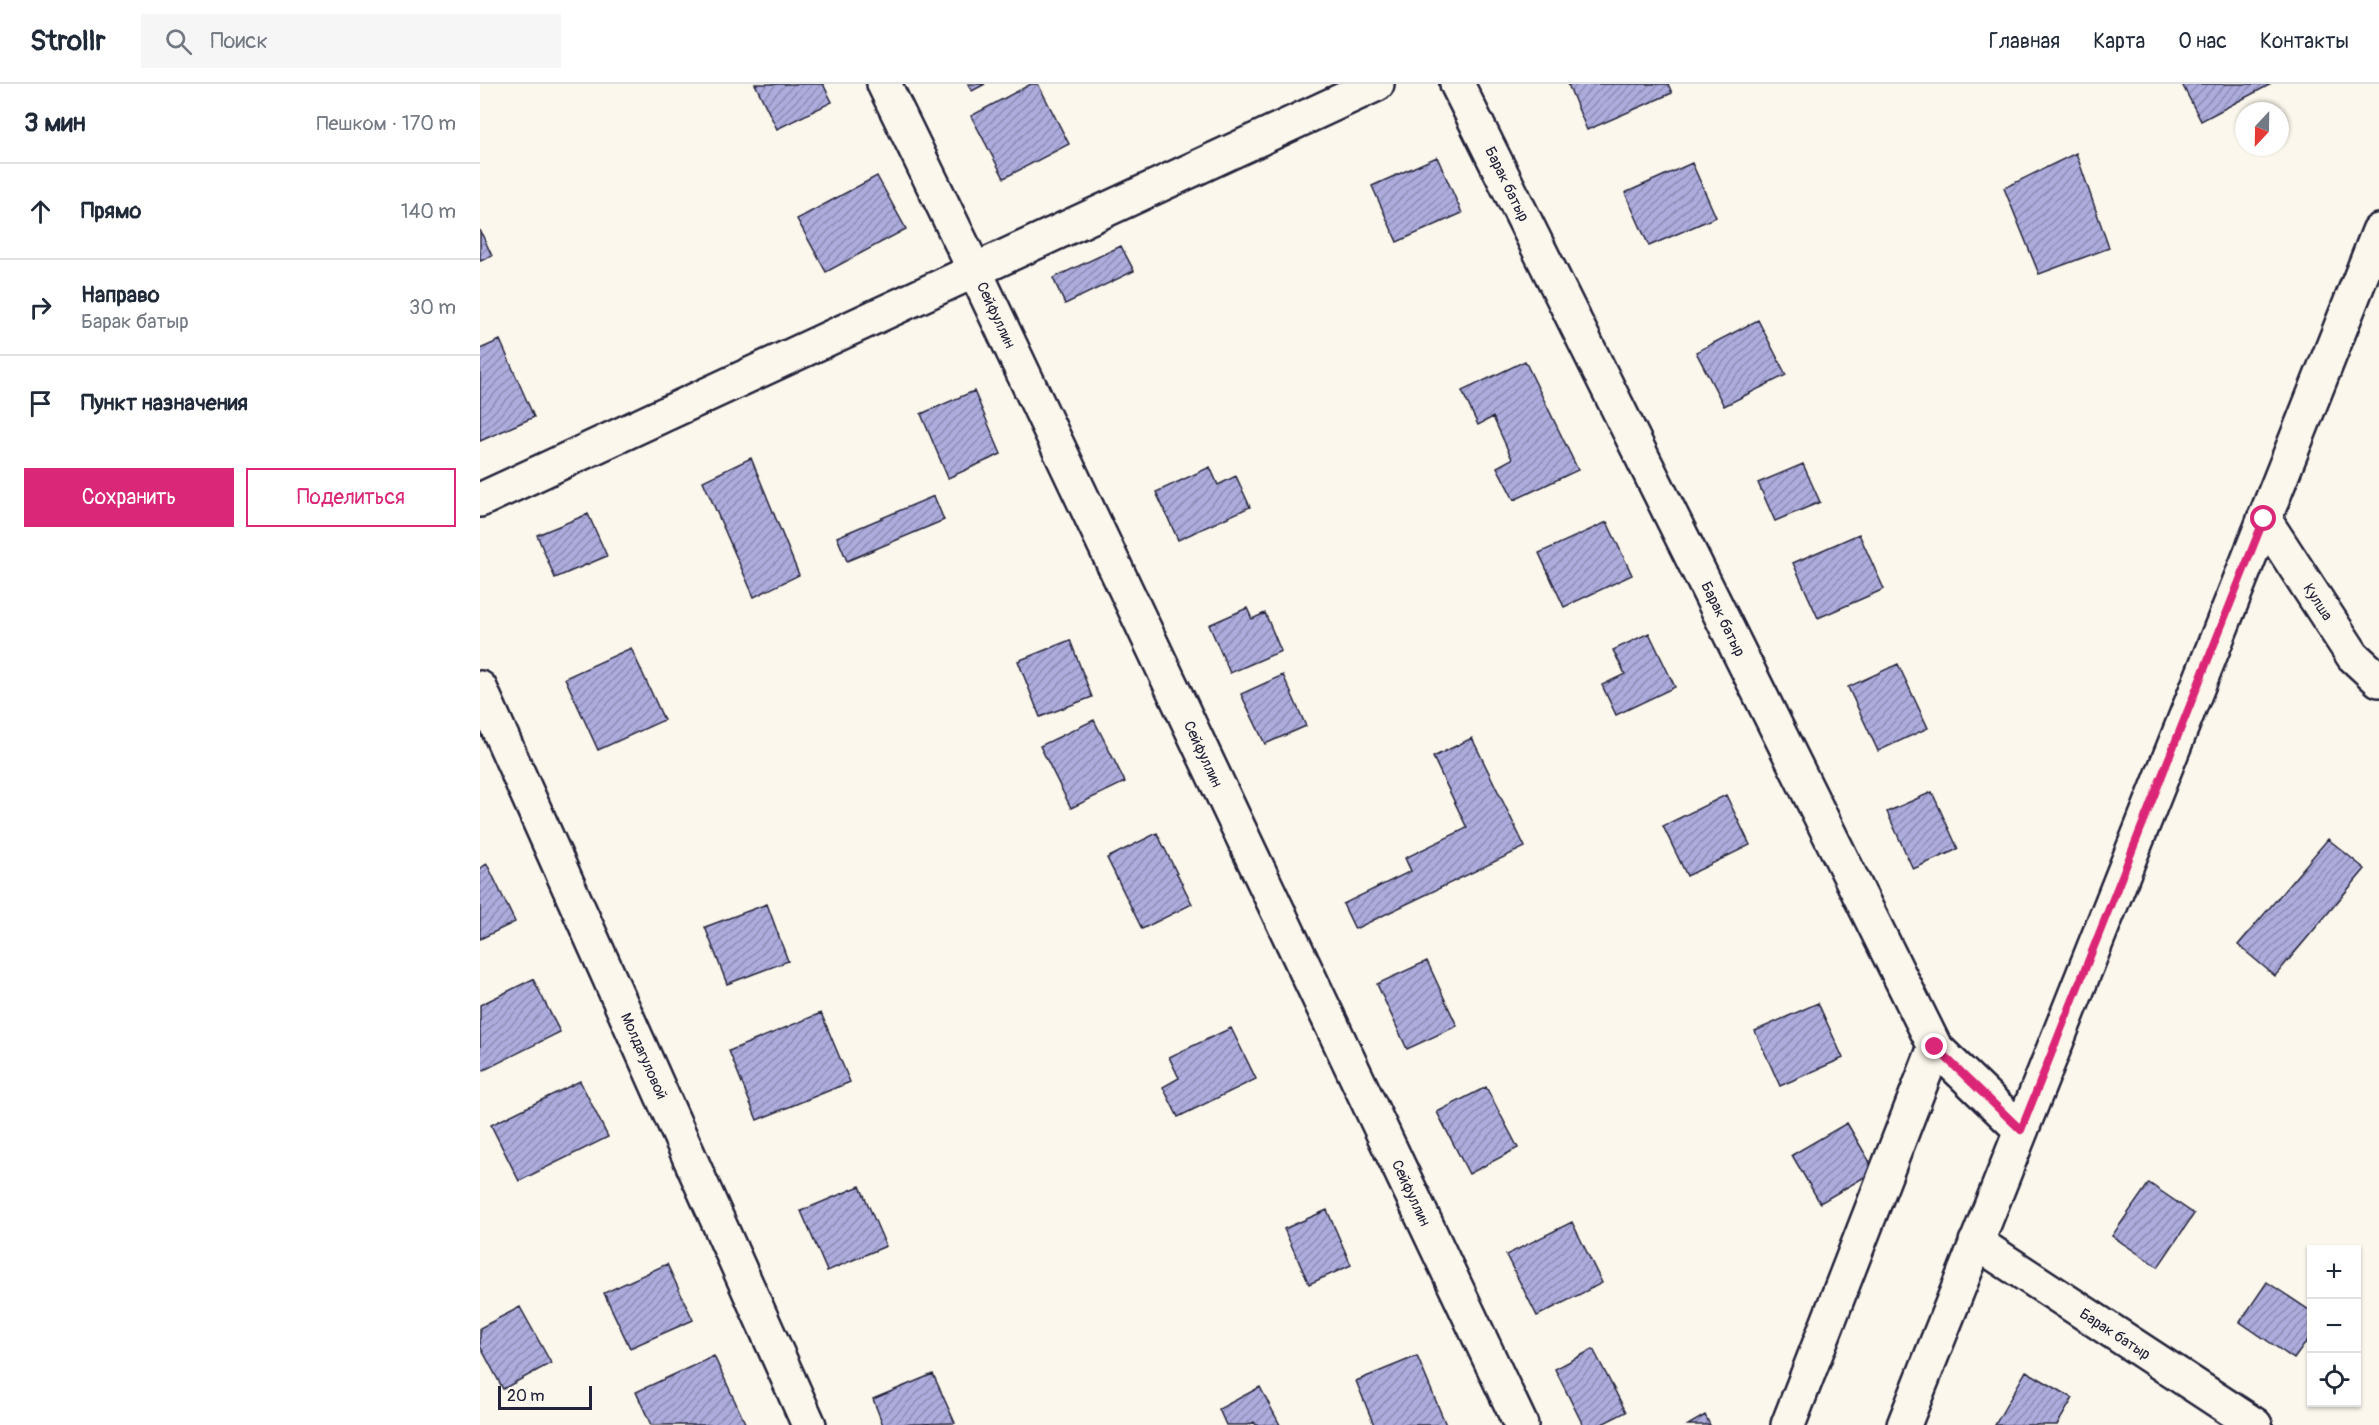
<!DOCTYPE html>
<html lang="ru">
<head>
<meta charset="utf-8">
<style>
	:root { --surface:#fff; --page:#f6f6f7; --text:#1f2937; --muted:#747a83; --line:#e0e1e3; --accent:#db2777 }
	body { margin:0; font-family:Pangolin,sans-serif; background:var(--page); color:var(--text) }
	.controls { position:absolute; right:18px; bottom:18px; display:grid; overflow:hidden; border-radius:0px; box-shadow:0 2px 4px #0004 }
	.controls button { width:54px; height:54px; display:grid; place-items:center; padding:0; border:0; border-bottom:2px solid var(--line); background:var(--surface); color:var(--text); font:30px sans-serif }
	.compass { position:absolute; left:1755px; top:18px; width:54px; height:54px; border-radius:50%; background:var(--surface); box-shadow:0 2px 4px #0004; rotate:202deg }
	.scale { position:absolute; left:18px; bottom:15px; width:94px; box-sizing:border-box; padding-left:6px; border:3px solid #22223b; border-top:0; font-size:16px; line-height:21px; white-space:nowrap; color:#22223b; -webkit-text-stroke:4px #fbf7ec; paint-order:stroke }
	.stop { position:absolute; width:18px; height:18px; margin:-14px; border:4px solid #db2777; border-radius:50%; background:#fff }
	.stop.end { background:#db2777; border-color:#fff; box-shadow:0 2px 6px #0008 }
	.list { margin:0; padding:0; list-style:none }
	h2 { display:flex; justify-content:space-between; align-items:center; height:78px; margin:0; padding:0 24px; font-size:26px }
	h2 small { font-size:20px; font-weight:400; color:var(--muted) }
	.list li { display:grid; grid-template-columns:39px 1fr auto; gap:18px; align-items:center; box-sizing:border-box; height:96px; padding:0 24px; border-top:2px solid var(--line) }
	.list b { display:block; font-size:22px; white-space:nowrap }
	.list p { margin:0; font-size:20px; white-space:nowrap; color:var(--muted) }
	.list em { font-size:20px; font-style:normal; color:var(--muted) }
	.actions { display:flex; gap:12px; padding:18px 24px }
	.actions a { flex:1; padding:14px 0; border:2px solid var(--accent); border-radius:0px; text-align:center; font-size:21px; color:var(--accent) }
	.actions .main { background:var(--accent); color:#fff }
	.icon { flex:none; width:33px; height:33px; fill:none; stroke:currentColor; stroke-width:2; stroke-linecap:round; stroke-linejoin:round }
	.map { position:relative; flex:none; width:1899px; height:1341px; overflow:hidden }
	header { display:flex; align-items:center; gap:36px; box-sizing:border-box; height:84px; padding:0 30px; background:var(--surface); border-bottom:2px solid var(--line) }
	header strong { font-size:28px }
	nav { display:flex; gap:33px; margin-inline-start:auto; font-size:21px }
	.search { width:420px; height:54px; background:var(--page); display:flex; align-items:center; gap:15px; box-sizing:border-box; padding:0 21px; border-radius:0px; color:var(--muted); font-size:22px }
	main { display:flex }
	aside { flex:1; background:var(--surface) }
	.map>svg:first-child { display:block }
</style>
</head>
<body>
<header>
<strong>Strollr</strong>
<div class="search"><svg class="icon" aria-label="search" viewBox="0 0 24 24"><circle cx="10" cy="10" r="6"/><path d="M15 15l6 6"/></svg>Поиск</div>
<nav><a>Главная</a><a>Карта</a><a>О нас</a><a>Контакты</a></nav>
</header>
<main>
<aside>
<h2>3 мин<small>Пешком · 170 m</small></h2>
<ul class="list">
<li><svg class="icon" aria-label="ahead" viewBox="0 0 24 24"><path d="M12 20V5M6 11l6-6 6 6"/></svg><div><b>Прямо</b></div><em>140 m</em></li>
<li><svg class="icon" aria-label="right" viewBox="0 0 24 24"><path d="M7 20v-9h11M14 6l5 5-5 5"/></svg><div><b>Направо</b><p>Барак батыр</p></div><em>30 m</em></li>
<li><svg class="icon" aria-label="arrive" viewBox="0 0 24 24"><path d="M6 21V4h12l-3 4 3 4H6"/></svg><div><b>Пункт назначения</b></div></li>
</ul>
<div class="actions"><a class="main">Сохранить</a><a>Поделиться</a></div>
</aside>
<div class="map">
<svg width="1899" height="1341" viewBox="0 0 1899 1341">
	<defs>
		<pattern id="building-hatch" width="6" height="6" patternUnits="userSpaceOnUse" patternTransform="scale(1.5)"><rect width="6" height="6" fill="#adacdd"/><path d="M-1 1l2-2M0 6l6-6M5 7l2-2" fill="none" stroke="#8c8cb4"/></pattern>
	</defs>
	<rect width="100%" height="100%" fill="#fbf7ec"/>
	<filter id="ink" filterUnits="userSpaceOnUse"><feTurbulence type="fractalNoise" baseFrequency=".0167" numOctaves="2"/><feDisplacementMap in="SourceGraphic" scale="12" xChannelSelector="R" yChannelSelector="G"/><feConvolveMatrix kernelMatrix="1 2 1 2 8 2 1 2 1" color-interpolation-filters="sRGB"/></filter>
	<g filter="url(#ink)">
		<path fill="url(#building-hatch)" stroke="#22223b" stroke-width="1.5" d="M275 0H343L352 18 297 45Z
			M488 0H505L492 7Z
			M551 0H558L589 60 524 94 491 32Z
			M1088 0H1188L1192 9 1107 46Z
			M1702 0H1791L1721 37Z
			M1596 69 1629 164 1559 190 1524 104Z
			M957 73 982 129 917 158 892 102Z
			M1212 79 1236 133 1169 162 1145 109Z
			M397 92 426 145 346 188 317 135Z
			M0 146 12 172 0 177Z
			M641 162 654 187 585 220 573 194Z
			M1278 236 1306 291 1244 322 1216 268Z
			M20 256 54 333 0 357V265Z
			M1045 277 1098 386 1034 416 1017 383 1032 375 1013 333 998 341 982 307Z
			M494 307 521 370 468 394 441 330Z
			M271 374 319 491 274 513 223 397Z
			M1323 380 1340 418 1295 437 1278 399Z
			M730 383 738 401 756 392 770 423 698 456 676 408Z
			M454 412 464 436 367 477 357 453Z
			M108 430 127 472 75 494 57 451Z
			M1127 438 1152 491 1084 523 1059 469Z
			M1379 450 1404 505 1338 534 1313 479Z
			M767 524 772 535 785 529 801 567 750 589 729 541Z
			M1169 549 1195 603 1136 631 1122 601 1145 590 1133 566Z
			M590 556 612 613 560 633 538 577Z
			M151 564 184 636 118 666 85 594Z
			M1418 580 1448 644 1398 667 1368 603Z
			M803 591 826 642 785 660 761 610Z
			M614 636 645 698 591 724 560 662Z
			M992 654 1045 763 875 845 863 820 931 787 925 774 987 744 953 673Z
			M1452 708 1478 765 1433 785 1407 728Z
			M1246 711 1270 761 1207 792 1183 742Z
			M677 749 712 820 662 845 627 774Z
			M1848 755 1885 785 1795 892 1758 861Z
			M7 780 35 838 0 855V784Z
			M287 820 308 877 247 900 225 843Z
			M947 877 977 942 927 965 897 900Z
			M53 895 80 948 0 988V921Z
			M1338 919 1363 974 1300 1002 1275 947Z
			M341 929 370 998 277 1036 249 967Z
			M751 944 776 995 698 1033 683 1003 699 994 689 973Z
			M100 997 128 1053 39 1097 11 1041Z
			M1006 1003 1038 1064 989 1090 957 1028Z
			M1367 1039 1395 1087 1340 1119 1312 1071Z
			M1669 1099 1714 1130 1678 1183 1632 1152Z
			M380 1102 406 1162 347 1187 321 1127Z
			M847 1126 871 1181 829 1200 804 1145Z
			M1092 1138 1122 1199 1057 1232 1026 1171Z
			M187 1180 213 1236 150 1264 124 1209Z
			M1787 1198 1832 1228V1250L1814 1275 1760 1238Z
			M40 1223 71 1279 23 1305 0 1262V1244Z
			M1113 1265 1146 1328 1120 1341H1103L1075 1285Z
			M234 1272 266 1341H171L156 1308Z
			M937 1272 966 1341H894L876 1297Z
			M1546 1287 1593 1314 1577 1341H1515Z
			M453 1290 475 1339 403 1341 393 1315Z
			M780 1303 800 1341H776L774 1338 768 1341H746L739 1325Z
			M1225 1331 1230 1341H1208Z"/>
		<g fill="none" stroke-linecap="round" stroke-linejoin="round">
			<g stroke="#22223b" stroke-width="38">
				<path id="street" d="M404 0 495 187 1041 1341
					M977 0 1455 963 1541 1046
					M0 416 897 0
					M1784 435 1873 572 1899 596
					M0 604 329 1341
					M1496 1158 1775 1341
					M1308 1341 1455 963
					M1424 1341 1899 147"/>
			</g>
			<use href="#street" stroke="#fbf7ec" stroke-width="33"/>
		</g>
	</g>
	<g fill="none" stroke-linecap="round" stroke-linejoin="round" filter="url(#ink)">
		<path stroke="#db2777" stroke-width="8" d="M1455 963 1541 1046 1784 435"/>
	</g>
	<g text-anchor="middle" stroke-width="4.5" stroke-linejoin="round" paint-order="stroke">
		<g font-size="15" fill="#22223b" stroke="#fbf7ec">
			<text transform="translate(1027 100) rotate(64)" y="5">Барак батыр</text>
			<text transform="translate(516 231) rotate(65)" y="5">Сейфуллин</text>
			<text transform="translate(1838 518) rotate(57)" y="5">Кулша</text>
			<text transform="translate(1243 535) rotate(64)" y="5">Барак батыр</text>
			<text transform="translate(723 670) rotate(65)" y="5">Сейфуллин</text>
			<text transform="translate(164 972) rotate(66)" y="5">Молдагуловой</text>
			<text transform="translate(931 1109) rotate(65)" y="5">Сейфуллин</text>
			<text transform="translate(1635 1250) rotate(33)" y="5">Барак батыр</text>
		</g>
	</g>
</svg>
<div class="controls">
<button>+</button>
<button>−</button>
<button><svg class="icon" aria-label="locate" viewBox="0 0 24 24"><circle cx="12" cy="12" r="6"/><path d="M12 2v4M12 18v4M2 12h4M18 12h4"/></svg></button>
</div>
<svg class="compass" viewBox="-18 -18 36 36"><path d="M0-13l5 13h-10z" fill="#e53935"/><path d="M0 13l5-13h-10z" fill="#747a83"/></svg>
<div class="scale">20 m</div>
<div class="stop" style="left:1784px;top:435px"></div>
<div class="stop end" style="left:1455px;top:963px"></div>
</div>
</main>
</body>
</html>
